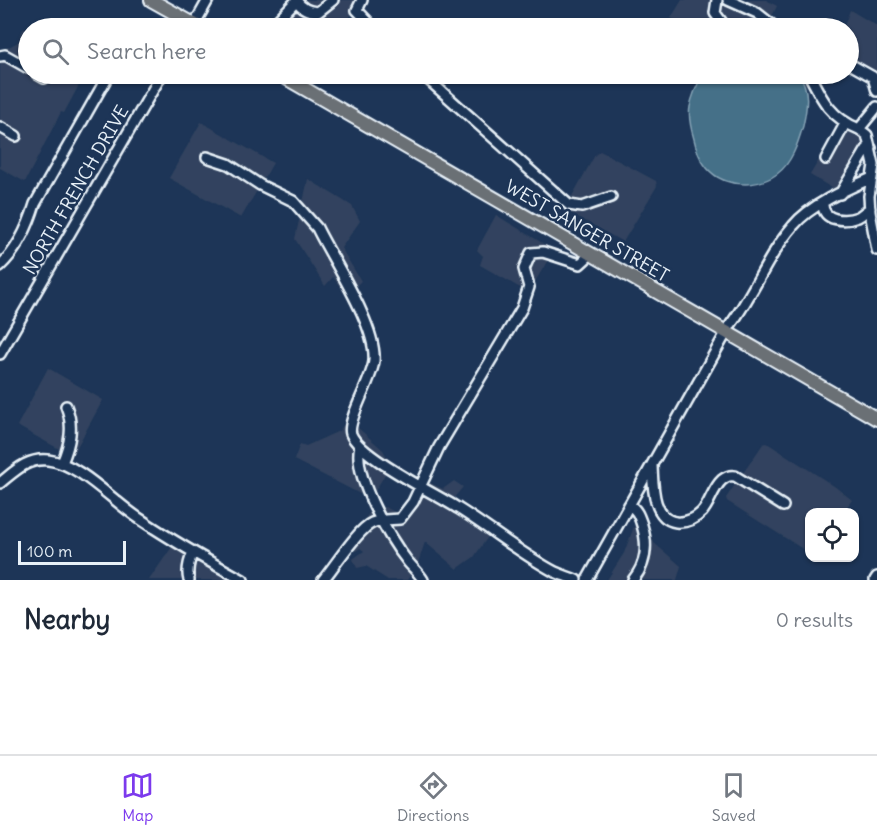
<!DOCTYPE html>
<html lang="en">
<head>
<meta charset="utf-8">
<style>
	:root { --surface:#fff; --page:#f6f6f7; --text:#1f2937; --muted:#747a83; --line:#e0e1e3; --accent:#7c3aed }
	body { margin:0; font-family:Delius,sans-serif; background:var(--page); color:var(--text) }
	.controls { position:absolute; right:18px; bottom:18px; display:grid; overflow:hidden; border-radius:12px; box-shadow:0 2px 4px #0004 }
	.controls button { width:54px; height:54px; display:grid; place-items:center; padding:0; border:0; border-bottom:2px solid var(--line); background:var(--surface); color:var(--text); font:30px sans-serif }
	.scale { position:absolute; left:18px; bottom:15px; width:108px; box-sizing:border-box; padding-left:6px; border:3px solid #e8f1f8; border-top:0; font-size:16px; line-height:21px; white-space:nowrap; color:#e8f1f8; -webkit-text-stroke:4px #1d3557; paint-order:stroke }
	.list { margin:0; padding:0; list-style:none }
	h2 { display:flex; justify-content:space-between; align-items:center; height:78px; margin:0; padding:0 24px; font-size:26px }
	h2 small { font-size:20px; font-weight:400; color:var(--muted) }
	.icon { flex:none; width:33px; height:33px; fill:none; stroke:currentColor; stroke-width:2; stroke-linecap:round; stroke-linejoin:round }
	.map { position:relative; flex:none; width:877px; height:580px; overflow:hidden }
	.search { position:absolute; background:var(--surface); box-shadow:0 2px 4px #0004; left:18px; right:18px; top:18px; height:66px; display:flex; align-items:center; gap:15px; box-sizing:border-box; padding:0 21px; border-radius:33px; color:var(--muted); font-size:22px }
	.sheet { height:174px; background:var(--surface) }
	nav { display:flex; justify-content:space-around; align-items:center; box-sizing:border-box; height:84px; border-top:2px solid var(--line); background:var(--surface); font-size:16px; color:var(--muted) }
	nav a { display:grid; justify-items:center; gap:3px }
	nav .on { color:var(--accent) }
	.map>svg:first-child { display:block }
</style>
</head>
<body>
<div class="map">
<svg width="877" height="580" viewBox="0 0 877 580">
	<rect width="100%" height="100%" fill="#1d3557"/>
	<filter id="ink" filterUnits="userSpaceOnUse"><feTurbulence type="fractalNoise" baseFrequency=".0167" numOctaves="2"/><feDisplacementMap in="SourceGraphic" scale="12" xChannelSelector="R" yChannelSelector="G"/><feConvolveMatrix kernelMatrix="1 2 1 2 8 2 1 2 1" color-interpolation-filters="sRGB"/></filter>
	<g filter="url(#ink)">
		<path fill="#32435e" d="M301 0H366L357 16 351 15 344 28H309L300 24 289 13Z
			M682 0H766L777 6 766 28H686L671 18Z
			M850 10 877 26V81L874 86 849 70 848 28H844V26Z
			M23 29H28V74H85L64 113 61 112 25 182 0 168V57L5 49 18 42Z
			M201 122 273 163 241 218 169 178Z
			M840 124 855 131 864 139 869 153 837 191 810 175Z
			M600 151 656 181 657 186 623 242 562 208 568 199 571 198 595 155Z
			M308 179 352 206 360 221 341 248 361 281 346 295 333 277 325 286 295 239Z
			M496 215 554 250 533 285V291L524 290 480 265 483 256 477 250Z
			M48 368 103 400 72 456 17 426Z
			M346 422 357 427 383 450 391 464 374 493 366 497 294 460 300 444 306 446 339 431Z
			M767 443 834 486 852 500 843 512H810L809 553 727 501 726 498 763 444Z
			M421 479 443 489 454 481 463 487 452 500 494 528 474 557 457 569 425 542 417 566 407 580H388L366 566 357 568 353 559 364 551 360 548 356 551 349 544 369 513 385 507 395 512 401 509Z
			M635 524 650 530 654 543 681 566 677 580H607L624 553Z
			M174 544 235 580H149Z"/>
		<path fill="#446f88" stroke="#86a3b5" stroke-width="1.5" d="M703 74H799C810 90 807 108 803 126 798 143 792 163 777 174 756 189 720 188 704 164 699 157 696 148 694 139 691 129 688 117 690 107 692 95 697 85 703 74Z"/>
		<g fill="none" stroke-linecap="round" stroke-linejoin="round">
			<g stroke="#e8f1f8" stroke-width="14">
				<path id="minor" d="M296 0C302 9 308 11 318 12L333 0
					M362 0 357 10 374 28
					M717 0 715 13 726 28
					M728 0 757 13 776 28
					M194 25 208 0
					M270 28 297 0
					M0 56 5 55 28 68
					M848 63 873 77 877 91
					M37 74 44 78
					M422 74 569 205 582 207 611 197
					M809 74C822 100 831 118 859 129
					M877 107 859 129 867 135 874 165 869 196 870 212 877 250
					M0 127 16 136
					M207 157 228 164 260 185 293 201 317 228C333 261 377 326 374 361 372 380 346 421 351 434 360 457 436 494 459 509 491 529 521 554 555 572 562 575 569 577 576 580
					M826 159 845 124
					M840 194 867 149 871 148
					M823 204C822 221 845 222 858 217 862 215 866 211 870 208
					M0 266C17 250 28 227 35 204L109 74
					M0 354 162 74
					M360 446C352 475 389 538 408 562 413 568 419 573 423 580
					M62 463C70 444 74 426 66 406
					M652 466C653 484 652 519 676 522 686 523 695 519 702 512 710 503 713 488 722 480 727 476 730 475 735 476L783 506
					M0 483C15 471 27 458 48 460 81 464 112 501 140 519 173 541 208 561 243 580
					M629 505C637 509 639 516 642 525 648 545 647 563 633 580
					M189 580C186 570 189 561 193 552
					M323 580C334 567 358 529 372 523 381 519 391 520 400 519L413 502 439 447 522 308 529 287 524 269 531 253 543 252 580 264 591 254
					M587 580 731 324C754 293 768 255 793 226 810 205 847 189 872 178
					M875 580 877 577"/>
			</g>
			<g stroke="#e8f1f8" stroke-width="16">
				<path id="major" d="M151 0 201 28
					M279 74 877 419"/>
			</g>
			<use href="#minor" stroke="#1d3557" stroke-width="9"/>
			<use href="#major" stroke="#6b6f75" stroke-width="12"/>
		</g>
	</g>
	<g text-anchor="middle" stroke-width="5" stroke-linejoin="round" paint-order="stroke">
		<g font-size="18" fill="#e8f1f8" stroke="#1d3557">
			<text transform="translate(76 190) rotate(-60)" y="6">NORTH FRENCH DRIVE</text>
			<text transform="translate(587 231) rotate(30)" y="6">WEST SANGER STREET</text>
		</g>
	</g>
</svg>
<div class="controls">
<button><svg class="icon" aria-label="locate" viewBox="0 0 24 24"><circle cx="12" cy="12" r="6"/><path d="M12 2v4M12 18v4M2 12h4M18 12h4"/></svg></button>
</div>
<div class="scale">100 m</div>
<div class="search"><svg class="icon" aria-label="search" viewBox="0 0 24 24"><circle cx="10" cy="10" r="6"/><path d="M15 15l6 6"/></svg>Search here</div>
</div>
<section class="sheet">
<h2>Nearby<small>0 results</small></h2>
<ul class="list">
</ul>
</section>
<nav>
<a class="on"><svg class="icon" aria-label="map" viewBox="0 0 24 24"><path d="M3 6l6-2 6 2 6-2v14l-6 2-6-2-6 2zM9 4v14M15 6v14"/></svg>Map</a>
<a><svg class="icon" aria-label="directions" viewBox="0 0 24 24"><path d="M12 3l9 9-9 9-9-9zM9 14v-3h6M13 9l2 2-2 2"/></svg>Directions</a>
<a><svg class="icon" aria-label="saved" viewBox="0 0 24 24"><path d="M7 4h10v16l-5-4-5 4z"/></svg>Saved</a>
</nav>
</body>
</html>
